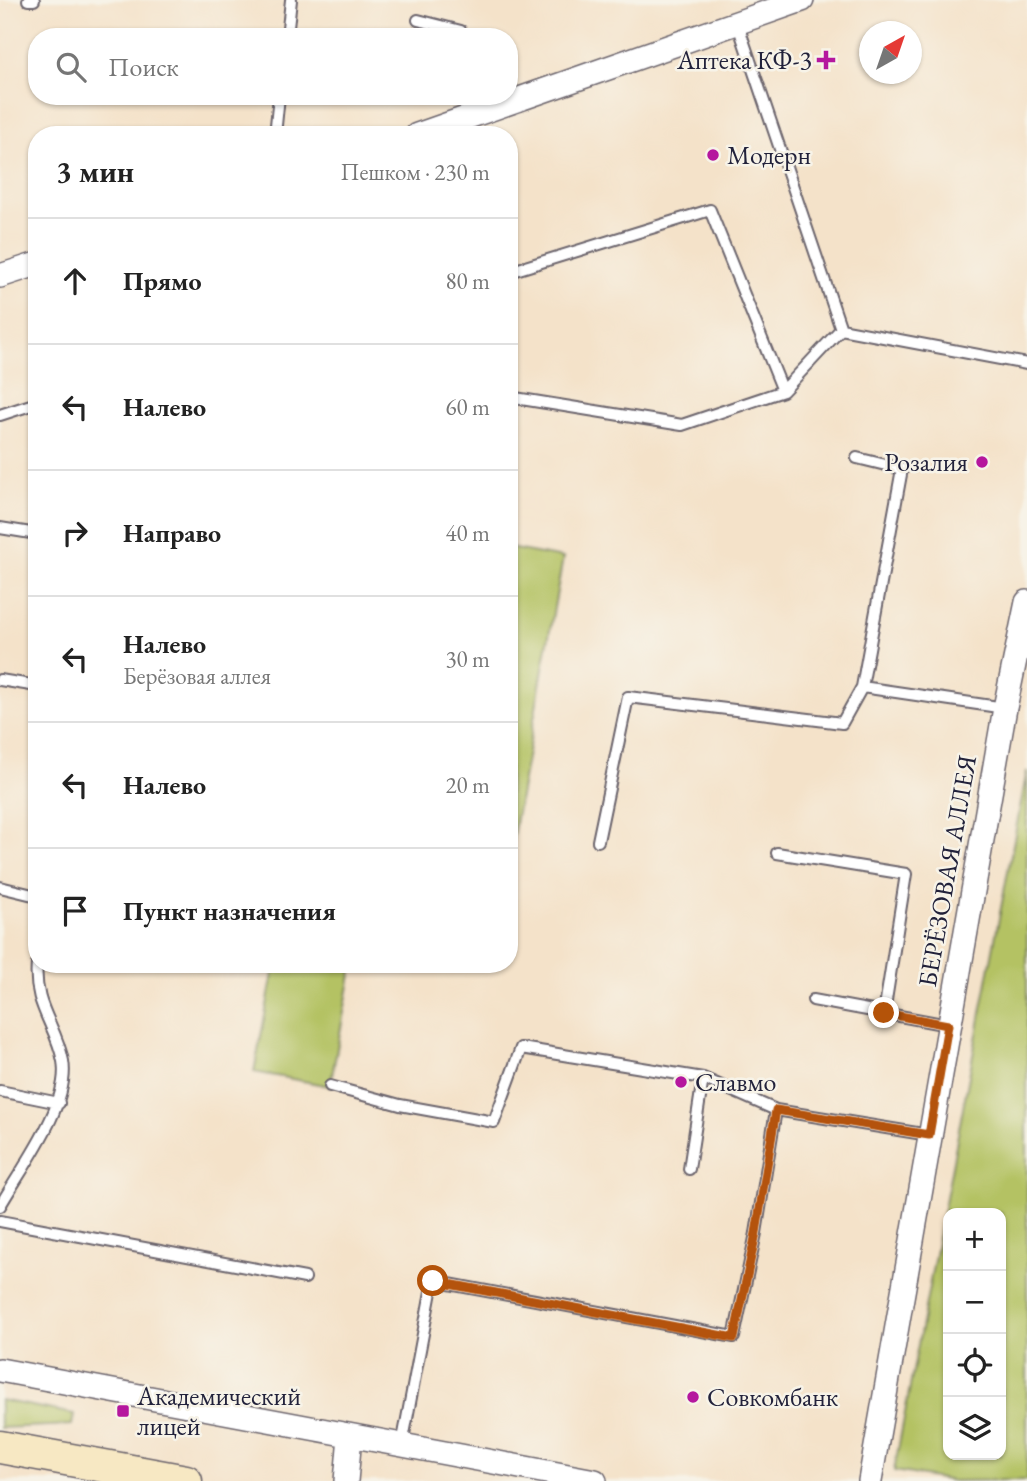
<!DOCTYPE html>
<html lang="ru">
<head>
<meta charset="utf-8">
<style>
	:root { --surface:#fff; --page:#f2f2f2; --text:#222; --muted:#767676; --line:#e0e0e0 }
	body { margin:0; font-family:"EB Garamond",serif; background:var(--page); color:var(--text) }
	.controls { position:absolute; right:21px; bottom:21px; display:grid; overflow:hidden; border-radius:14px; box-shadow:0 2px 5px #0004 }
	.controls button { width:63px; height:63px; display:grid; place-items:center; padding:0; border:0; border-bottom:2px solid var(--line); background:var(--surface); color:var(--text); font:35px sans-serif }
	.compass { position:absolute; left:859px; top:21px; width:63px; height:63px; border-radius:50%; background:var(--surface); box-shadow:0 2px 5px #0004; rotate:40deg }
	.stop { position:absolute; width:21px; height:21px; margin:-16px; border:5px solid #b45309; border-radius:50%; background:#fff }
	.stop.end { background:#b45309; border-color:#fff; box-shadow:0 2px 7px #0008 }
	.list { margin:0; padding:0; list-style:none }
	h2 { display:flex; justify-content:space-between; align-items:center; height:91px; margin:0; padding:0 28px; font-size:30px }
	h2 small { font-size:23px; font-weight:400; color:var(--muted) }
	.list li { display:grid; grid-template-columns:46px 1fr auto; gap:21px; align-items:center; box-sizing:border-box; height:126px; padding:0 28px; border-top:2px solid var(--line) }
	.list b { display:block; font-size:26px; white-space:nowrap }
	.list p { margin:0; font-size:23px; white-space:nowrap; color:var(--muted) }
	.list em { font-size:23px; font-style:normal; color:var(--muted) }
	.icon { flex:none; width:38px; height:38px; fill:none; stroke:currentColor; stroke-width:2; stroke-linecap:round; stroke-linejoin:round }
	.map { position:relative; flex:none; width:1027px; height:1481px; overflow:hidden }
	.search { position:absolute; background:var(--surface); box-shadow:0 2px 5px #0004; left:28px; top:28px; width:490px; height:77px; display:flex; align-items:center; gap:18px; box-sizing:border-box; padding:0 24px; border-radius:28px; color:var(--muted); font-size:26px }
	.panel { position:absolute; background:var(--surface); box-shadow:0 2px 5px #0004; left:28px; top:126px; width:490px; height:847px; border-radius:28px }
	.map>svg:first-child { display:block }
</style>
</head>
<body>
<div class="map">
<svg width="1027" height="1481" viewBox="0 0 1027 1481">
	<rect width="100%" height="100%" fill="#f7f3e8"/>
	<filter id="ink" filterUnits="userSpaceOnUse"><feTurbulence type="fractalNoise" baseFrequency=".0143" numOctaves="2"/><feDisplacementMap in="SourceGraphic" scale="14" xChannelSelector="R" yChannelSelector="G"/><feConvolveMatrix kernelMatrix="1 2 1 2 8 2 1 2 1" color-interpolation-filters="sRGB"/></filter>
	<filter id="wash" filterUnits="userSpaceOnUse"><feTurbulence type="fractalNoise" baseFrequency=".00686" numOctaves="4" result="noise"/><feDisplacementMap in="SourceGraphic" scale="28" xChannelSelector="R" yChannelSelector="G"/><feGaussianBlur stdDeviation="1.57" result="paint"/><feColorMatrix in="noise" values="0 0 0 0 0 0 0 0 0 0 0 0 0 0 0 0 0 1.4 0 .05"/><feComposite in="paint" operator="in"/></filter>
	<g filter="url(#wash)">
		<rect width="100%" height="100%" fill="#f4e2c9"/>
		<path fill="#b4c264" stroke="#6b7250" stroke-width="2" fill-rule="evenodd" d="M509 548 563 558 509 857Z
			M1027 771V1480L953 1481 894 1471ZM1001 1213V1455H948V1213Z
			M275 964H353L330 1086 254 1072Z
			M0 1400 74 1414 72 1425 0 1428Z"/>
	</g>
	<g filter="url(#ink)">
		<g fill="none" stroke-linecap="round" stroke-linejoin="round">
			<g stroke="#6c656d" stroke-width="14">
				<path id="lane" d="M28 0H34
					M418 20 461 31 464 37
					M737 22 841 329 1027 364
					M287 37 291 0
					M275 135 279 96
					M509 272 710 210 783 391
					M509 397 682 425 783 391 841 329
					M0 415 37 403
					M857 458 902 469 862 687
					M0 528 37 534
					M0 680 37 686
					M598 841 628 697 842 723 862 687 1005 708
					M777 853 906 874 884 1013
					M0 887 37 896
					M813 1000 948 1025
					M330 1086 400 1105 494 1122 521 1048 703 1078 776 1110 929 1135
					M0 1091 59 1103
					M689 1169 703 1078
					M0 1206C21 1169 71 1104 63 1061 56 1024 33 1006 37 964
					M0 1221 305 1278
					M402 1445 433 1281 734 1337 756 1233 776 1110"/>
			</g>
			<g stroke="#6c656d" stroke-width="26">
				<path id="street" d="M417 135 802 0
					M0 276 37 264
					M0 1370 595 1481
					M346 1481 350 1436
					M870 1481 1005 708 1027 602"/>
			</g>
			<g stroke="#6c656d" stroke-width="35">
				<path id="secondary" d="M0 1447 186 1481"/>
			</g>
			<use href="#lane" stroke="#fff" stroke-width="10"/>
			<use href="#street" stroke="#fff" stroke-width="23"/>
			<use href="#secondary" stroke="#f7e8c3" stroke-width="32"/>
		</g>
	</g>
	<g fill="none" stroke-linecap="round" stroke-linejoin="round" filter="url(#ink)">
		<path stroke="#b45309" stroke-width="9" d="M433 1281 734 1338 756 1233 776 1110 929 1135 948 1025 884 1013"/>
	</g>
	<g fill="#b5179e" stroke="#f7f3e8" stroke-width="2.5">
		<path d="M822.5 49.5h7v7h7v7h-7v7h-7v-7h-7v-7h7z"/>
		<circle cx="713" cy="155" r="7"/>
		<circle cx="982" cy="462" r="7"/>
		<circle cx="681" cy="1082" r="7"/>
		<circle cx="693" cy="1397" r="7"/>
		<rect x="116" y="1404" width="14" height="14" rx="3.5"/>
	</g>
	<g text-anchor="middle" stroke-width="5" stroke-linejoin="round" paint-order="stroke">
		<g font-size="26" fill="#22223b" stroke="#f7f3e8" text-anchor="start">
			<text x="812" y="69" text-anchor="end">Аптека КФ-3</text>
			<text x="727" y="164">Модерн</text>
			<text x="968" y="471" text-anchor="end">Розалия</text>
			<text x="695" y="1091">Славмо</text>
			<text x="137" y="1405">Академический<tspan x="137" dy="30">лицей</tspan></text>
			<text x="707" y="1406">Совкомбанк</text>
		</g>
		<g font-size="26" fill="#22223b" stroke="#f7f3e8">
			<text transform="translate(947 871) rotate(-80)" y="9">БЕРЁЗОВАЯ АЛЛЕЯ</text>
		</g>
	</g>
</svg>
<div class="controls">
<button>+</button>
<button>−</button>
<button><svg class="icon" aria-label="locate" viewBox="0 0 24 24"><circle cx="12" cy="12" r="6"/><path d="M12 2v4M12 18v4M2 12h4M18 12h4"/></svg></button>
<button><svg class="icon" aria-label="layers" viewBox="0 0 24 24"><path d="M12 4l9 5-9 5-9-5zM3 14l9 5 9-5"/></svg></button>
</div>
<svg class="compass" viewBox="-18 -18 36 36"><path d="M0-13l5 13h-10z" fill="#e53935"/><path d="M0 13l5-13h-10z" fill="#767676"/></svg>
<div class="stop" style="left:433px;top:1281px"></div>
<div class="stop end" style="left:884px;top:1013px"></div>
<div class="search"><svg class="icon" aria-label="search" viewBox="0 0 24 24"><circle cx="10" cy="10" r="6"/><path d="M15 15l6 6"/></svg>Поиск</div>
<section class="panel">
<h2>3 мин<small>Пешком · 230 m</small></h2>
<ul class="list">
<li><svg class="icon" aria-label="ahead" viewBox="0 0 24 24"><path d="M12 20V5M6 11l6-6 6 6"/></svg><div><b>Прямо</b></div><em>80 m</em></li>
<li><svg class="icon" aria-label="left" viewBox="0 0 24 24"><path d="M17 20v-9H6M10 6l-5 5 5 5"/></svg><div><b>Налево</b></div><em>60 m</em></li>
<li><svg class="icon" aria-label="right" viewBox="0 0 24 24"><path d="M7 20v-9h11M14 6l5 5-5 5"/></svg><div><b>Направо</b></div><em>40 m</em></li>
<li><svg class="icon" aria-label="left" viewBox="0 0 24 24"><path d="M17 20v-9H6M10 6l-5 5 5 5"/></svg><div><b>Налево</b><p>Берёзовая аллея</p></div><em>30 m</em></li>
<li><svg class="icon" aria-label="left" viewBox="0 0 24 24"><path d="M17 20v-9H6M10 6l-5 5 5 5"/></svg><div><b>Налево</b></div><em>20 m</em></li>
<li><svg class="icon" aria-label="arrive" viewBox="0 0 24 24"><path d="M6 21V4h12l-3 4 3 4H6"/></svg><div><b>Пункт назначения</b></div></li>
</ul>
</section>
</div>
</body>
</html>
